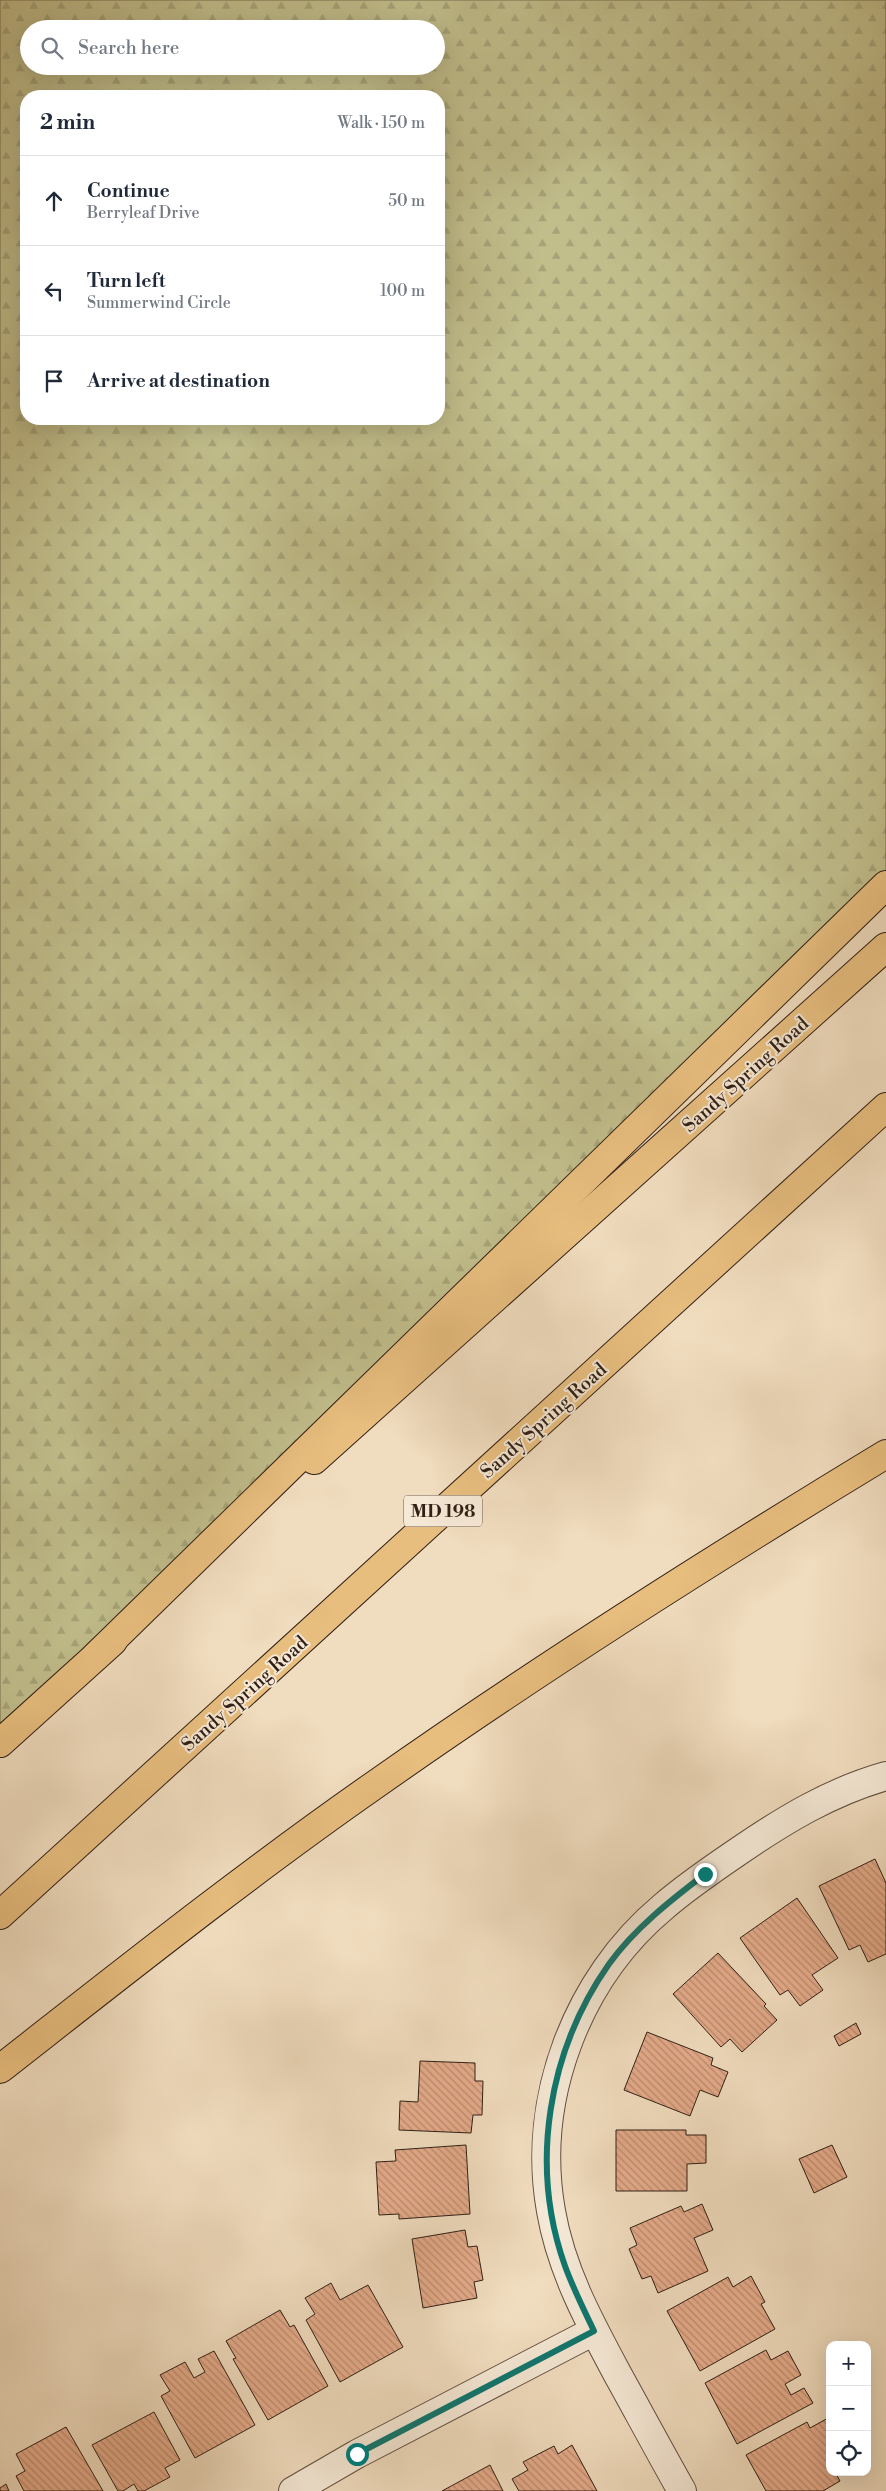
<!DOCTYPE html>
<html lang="en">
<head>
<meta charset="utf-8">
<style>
	:root { --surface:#fff; --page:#f6f6f7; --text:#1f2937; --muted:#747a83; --line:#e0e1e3 }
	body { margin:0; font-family:"Libre Bodoni",serif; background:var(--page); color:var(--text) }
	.controls { position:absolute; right:15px; bottom:15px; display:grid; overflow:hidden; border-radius:10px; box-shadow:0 5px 20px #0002 }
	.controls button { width:45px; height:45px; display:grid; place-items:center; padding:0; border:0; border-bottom:1px solid var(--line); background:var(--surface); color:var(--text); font:25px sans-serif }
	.stop { position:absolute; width:15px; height:15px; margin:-11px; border:4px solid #0f766e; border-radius:50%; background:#fff }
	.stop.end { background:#0f766e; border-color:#fff; box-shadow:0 1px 5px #0008 }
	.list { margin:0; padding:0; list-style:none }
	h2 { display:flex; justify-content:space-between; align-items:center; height:65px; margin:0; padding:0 20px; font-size:21px }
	h2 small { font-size:16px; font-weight:400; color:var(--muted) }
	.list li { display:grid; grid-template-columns:32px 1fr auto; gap:15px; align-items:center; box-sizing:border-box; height:90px; padding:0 20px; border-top:1px solid var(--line) }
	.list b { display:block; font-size:19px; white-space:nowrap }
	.list p { margin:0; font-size:16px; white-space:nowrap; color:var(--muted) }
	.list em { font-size:16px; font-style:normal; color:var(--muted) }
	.icon { flex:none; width:28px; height:28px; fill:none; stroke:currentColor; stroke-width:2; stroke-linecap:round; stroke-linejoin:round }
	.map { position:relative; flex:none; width:886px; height:2491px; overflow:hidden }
	.search { position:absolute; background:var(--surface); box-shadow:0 5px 20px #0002; left:20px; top:20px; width:425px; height:55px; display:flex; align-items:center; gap:12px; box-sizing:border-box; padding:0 18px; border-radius:28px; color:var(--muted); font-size:19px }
	.panel { position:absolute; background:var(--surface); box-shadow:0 5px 20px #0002; left:20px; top:90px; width:425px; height:335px; border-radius:20px }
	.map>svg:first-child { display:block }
</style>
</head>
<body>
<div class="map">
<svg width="886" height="2491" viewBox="0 0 886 2491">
	<defs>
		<pattern id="forest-firs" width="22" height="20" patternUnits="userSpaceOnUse" patternTransform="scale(1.25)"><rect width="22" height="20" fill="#c1be8c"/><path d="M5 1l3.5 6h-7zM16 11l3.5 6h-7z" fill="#a6a378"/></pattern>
		<pattern id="building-back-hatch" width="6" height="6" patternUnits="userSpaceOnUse" patternTransform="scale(1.25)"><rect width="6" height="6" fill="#e5ab8a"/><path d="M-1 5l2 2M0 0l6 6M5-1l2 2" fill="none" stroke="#ba8b70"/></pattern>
	</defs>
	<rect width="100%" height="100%" fill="#f0dcbe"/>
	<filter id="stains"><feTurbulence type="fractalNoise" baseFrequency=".004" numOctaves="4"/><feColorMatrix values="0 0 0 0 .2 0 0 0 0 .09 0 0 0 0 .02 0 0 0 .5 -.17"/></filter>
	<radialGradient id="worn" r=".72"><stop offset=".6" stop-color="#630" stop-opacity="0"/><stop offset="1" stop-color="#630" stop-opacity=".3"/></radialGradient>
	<path fill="url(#forest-firs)" stroke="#786e51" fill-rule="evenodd" d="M0 0H886V885L0 1743ZM29 29H436V66H29ZM26 96H439V419H26Z"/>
	<path fill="url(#building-back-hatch)" stroke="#301f16" d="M875 1859 886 1883V1954L868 1962 860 1945 849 1950 819 1886Z
		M797 1898 838 1958 812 1975 823 1990 800 2006 788 1990 780 1995 740 1938Z
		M718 1953 766 2004 764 2006 777 2020 742 2052 730 2039 721 2047 673 1994Z
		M856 2023 861 2034 839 2046 834 2036Z
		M647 2032 713 2058 711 2065 728 2072 718 2097 700 2090 690 2116 624 2090Z
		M420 2061 475 2063V2081H483L482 2115H473L471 2133 399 2130 400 2101 418 2102Z
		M616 2130H686V2135H706V2163L687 2164V2191H616Z
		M466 2145 470 2214 399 2219V2214L379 2215 376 2162 396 2161 395 2150Z
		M832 2145 847 2177 814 2193 799 2159Z
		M702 2204 713 2230 694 2238 708 2271 658 2293 651 2276 642 2279 629 2249 637 2245 630 2228 681 2206 684 2212Z
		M465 2230 468 2247 477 2246 483 2280 474 2282 477 2298 423 2308 412 2239Z
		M751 2276 765 2302 761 2304 775 2329 700 2371 667 2311 728 2277 733 2287Z
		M331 2283 340 2300 368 2285 403 2347 340 2382 306 2320 315 2314 305 2298Z
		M280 2310 290 2327 294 2325 328 2386 268 2420 233 2359 236 2358 226 2341Z
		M766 2350 771 2360 788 2351 801 2375 785 2384 791 2395 804 2388 813 2403 737 2444 705 2383Z
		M214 2351 255 2425 195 2458 161 2396 170 2391 160 2375 185 2362 194 2378 205 2372 198 2359Z
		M154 2412 180 2460 165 2468 170 2477 144 2491H138L134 2484 123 2491H118L92 2445Z
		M830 2417V2472H835L840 2481 823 2491H766L746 2455 807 2422 810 2428Z
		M66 2427 103 2491H24L16 2476 25 2471 16 2454Z
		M572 2445 597 2491H519L512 2479 528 2470 523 2462 554 2446 558 2454Z
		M490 2465 503 2491H442Z
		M6 2484 9 2491H0V2488Z"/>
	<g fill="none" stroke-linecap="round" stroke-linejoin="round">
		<g stroke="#604e40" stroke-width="30">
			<path id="street" d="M293 2491 357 2454 594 2331
				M682 2491C660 2452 639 2413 618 2375 590 2323 561 2270 551 2211 531 2099 577 1979 663 1907 686 1887 711 1870 736 1853 784 1820 830 1792 886 1776"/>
		</g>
		<g stroke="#301f16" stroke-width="30">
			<path id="primary" d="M314 1460 886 947
				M0 1743 113 1641
				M0 1915 886 1107"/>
		</g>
		<g stroke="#301f16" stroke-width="30">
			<path id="highway" d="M96 1656 886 885
				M0 2069C124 1972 247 1874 376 1784 542 1667 713 1559 886 1454"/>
		</g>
		<use href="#street" stroke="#f5e8d5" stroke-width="28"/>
		<use href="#primary" stroke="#e8be7f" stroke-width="28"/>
		<use href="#highway" stroke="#e8be7f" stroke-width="28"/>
	</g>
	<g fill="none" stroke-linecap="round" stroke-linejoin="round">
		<path stroke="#0f766e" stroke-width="6" d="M357 2454 594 2331C584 2310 573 2288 565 2266 529 2165 548 2051 609 1964 635 1928 671 1900 705 1874"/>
	</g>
	<g text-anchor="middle" stroke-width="4" stroke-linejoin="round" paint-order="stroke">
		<rect fill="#f5e8d5" stroke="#6b5b4f" stroke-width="1" x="404" y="1495.5" width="78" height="31" rx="4"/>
		<g font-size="18" font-weight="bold" fill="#301f16">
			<text x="443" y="1517">MD 198</text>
		</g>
		<g font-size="19" fill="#301f16" stroke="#f5e8d5">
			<text transform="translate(745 1074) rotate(-42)" y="7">Sandy Spring Road</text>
			<text transform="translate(543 1420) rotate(-42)" y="7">Sandy Spring Road</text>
			<text transform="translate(244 1693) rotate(-42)" y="7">Sandy Spring Road</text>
		</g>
	</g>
	<rect width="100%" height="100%" filter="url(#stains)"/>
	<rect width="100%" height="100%" fill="url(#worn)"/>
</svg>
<div class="controls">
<button>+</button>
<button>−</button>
<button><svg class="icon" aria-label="locate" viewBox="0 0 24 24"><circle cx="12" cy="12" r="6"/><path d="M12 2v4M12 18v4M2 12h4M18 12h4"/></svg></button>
</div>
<div class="stop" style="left:357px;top:2454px"></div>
<div class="stop end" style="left:705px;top:1874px"></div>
<div class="search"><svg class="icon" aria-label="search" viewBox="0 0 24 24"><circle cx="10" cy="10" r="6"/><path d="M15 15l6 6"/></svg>Search here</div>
<section class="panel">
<h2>2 min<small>Walk · 150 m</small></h2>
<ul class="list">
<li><svg class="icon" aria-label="ahead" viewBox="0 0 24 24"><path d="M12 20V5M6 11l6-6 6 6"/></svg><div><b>Continue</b><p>Berryleaf Drive</p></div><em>50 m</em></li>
<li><svg class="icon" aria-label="left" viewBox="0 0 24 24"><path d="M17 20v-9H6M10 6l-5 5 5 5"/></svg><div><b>Turn left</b><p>Summerwind Circle</p></div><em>100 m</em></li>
<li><svg class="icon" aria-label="arrive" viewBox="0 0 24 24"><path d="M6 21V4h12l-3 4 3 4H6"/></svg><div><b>Arrive at destination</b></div></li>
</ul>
</section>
</div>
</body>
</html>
